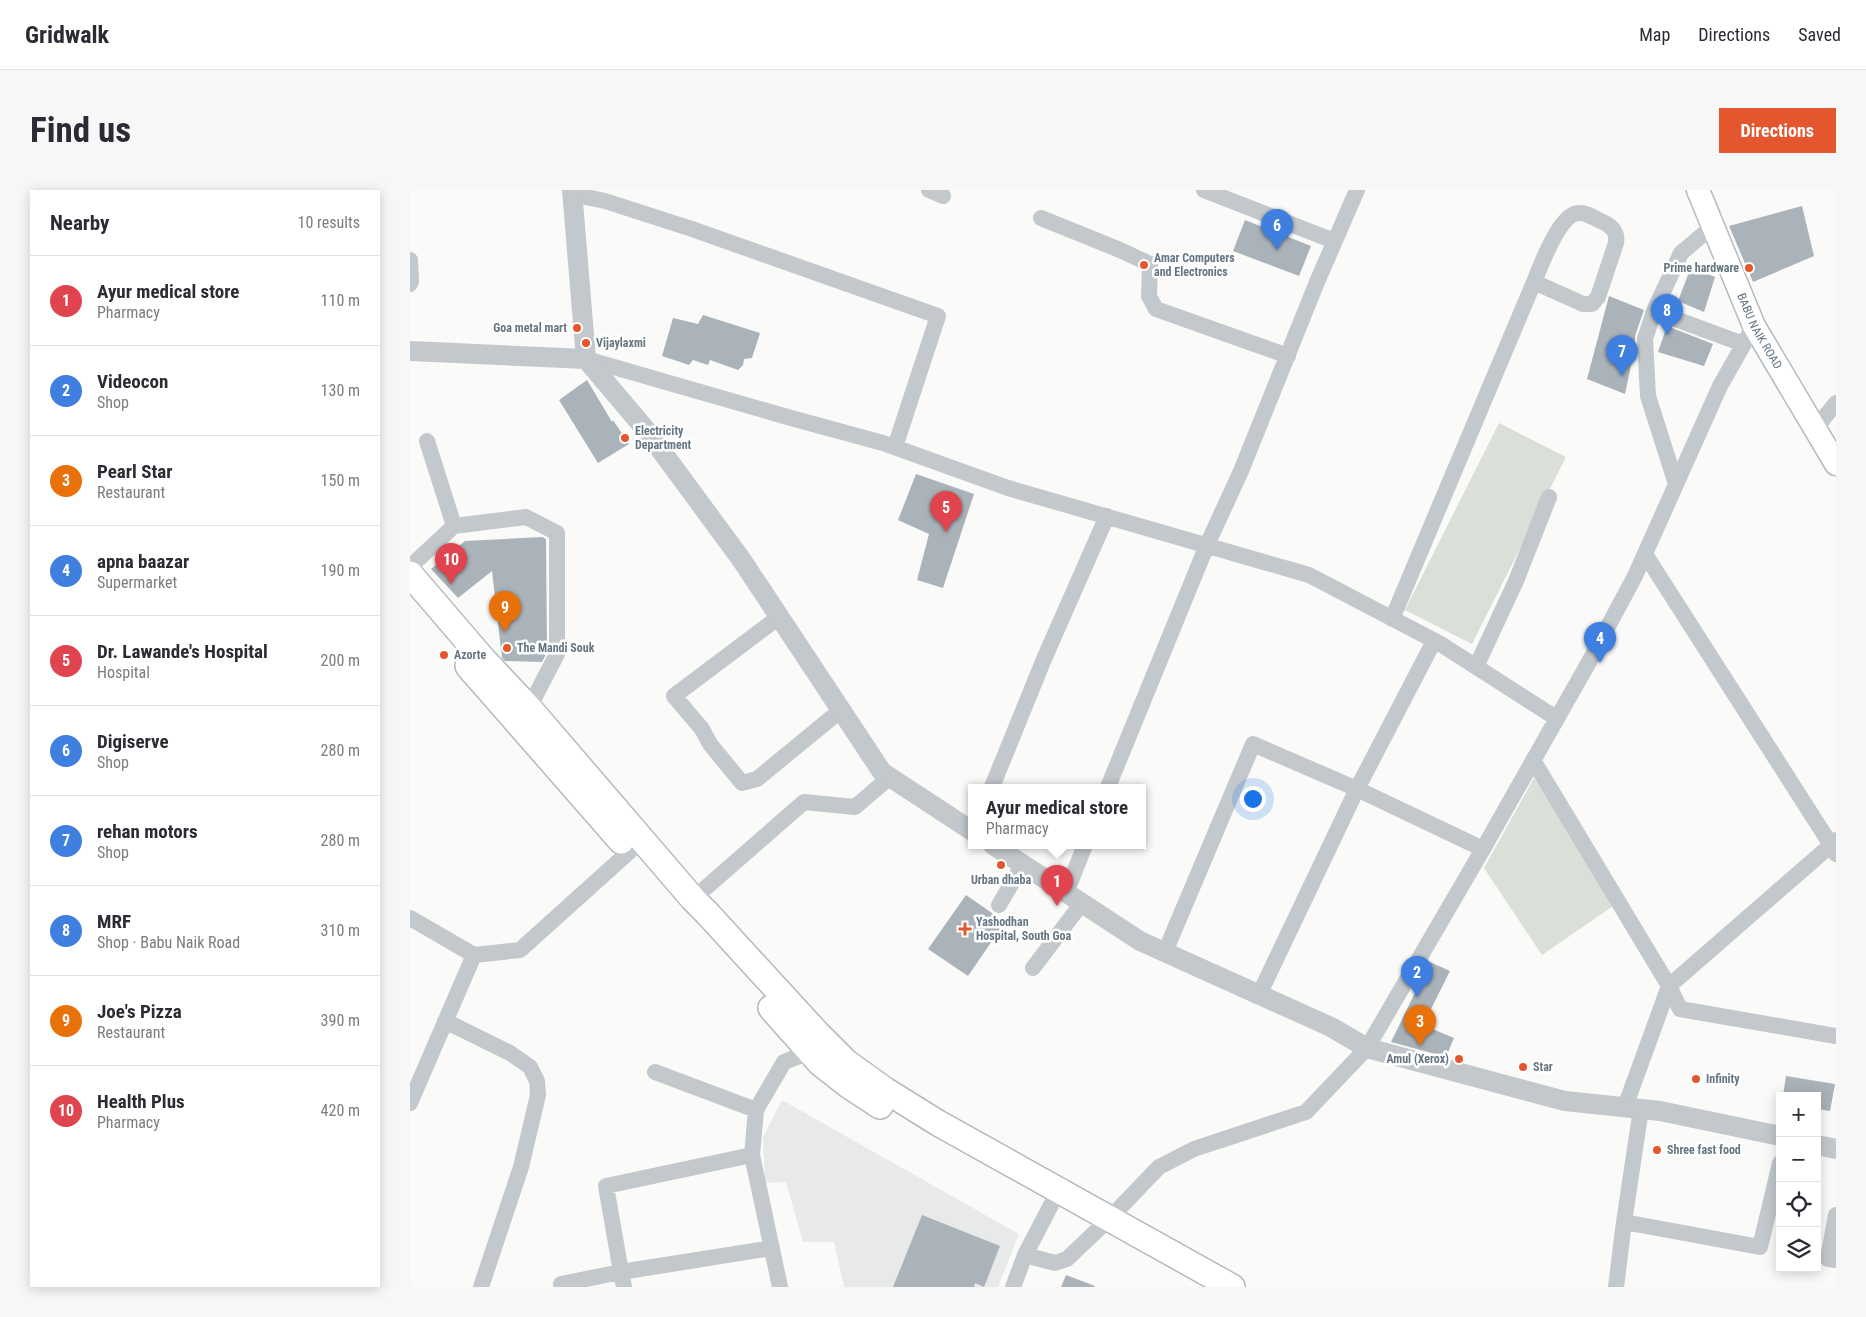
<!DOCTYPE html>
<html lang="en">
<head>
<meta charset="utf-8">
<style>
	:root { --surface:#fff; --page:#f7f7f7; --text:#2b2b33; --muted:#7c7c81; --line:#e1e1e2; --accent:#e4572e }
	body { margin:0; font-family:"Roboto Condensed",sans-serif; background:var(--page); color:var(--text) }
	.controls { position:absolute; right:15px; bottom:15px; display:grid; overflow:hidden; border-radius:0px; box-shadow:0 2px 12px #0003 }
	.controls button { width:45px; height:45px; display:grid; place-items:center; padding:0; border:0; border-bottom:1px solid var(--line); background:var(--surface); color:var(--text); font:25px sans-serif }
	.you { position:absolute; left:842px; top:608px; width:18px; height:18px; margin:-12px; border:4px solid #fff; border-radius:50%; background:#1a73e8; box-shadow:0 0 0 8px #1a73e833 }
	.badge { display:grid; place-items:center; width:32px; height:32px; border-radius:50%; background:var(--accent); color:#fff; font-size:16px; font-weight:700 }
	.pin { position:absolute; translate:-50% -41px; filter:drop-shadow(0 1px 2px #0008) }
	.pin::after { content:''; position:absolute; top:26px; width:18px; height:15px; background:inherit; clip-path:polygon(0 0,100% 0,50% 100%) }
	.popup { position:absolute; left:558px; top:594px; width:178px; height:65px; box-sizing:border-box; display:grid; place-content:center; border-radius:0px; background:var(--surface); filter:drop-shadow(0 1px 4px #0005); font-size:16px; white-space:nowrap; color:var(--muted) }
	.popup b { font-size:19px; color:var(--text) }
	.popup::after { content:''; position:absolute; left:50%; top:100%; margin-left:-10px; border:10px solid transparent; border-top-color:var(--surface) }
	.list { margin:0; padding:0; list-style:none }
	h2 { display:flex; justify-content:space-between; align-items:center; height:65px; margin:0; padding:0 20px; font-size:21px }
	h2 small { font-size:16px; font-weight:400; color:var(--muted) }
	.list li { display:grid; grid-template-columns:32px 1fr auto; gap:15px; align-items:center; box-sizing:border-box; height:90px; padding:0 20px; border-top:1px solid var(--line) }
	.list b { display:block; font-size:19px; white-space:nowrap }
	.list p { margin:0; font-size:16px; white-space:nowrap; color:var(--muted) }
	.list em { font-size:16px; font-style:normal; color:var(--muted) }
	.icon { flex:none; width:28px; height:28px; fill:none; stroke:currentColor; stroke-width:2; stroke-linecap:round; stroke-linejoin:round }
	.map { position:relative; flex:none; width:1426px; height:1097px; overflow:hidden; border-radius:0px }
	header { display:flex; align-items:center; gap:30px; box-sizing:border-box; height:70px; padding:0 25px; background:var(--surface); border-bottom:1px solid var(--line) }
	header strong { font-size:24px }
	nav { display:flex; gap:28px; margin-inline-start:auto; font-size:18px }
	.intro { display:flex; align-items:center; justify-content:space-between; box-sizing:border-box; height:120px; padding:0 30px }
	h1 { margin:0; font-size:35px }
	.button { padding:12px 22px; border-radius:0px; background:var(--accent); color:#fff; font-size:18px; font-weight:700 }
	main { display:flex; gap:30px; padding:0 30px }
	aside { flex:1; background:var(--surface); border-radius:0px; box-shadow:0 2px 12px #0003 }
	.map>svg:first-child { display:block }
</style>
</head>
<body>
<header>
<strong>Gridwalk</strong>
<nav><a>Map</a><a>Directions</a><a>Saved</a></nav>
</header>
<div class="intro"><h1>Find us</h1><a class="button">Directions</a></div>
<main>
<aside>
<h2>Nearby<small>10 results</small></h2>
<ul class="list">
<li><span class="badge" style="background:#e0444e">1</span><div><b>Ayur medical store</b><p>Pharmacy</p></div><em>110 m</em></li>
<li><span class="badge" style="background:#3f7fe0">2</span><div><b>Videocon</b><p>Shop</p></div><em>130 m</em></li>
<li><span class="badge" style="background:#e8710a">3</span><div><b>Pearl Star</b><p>Restaurant</p></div><em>150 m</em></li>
<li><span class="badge" style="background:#3f7fe0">4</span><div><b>apna baazar</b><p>Supermarket</p></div><em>190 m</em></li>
<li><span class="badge" style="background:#e0444e">5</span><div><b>Dr. Lawande's Hospital</b><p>Hospital</p></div><em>200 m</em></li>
<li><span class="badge" style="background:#3f7fe0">6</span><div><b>Digiserve</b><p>Shop</p></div><em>280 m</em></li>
<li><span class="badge" style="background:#3f7fe0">7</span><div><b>rehan motors</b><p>Shop</p></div><em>280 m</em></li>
<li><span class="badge" style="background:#3f7fe0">8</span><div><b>MRF</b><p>Shop · Babu Naik Road</p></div><em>310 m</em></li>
<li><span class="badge" style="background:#e8710a">9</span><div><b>Joe's Pizza</b><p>Restaurant</p></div><em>390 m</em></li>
<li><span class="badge" style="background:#e0444e">10</span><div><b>Health Plus</b><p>Pharmacy</p></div><em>420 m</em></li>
</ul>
</aside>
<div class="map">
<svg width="1426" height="1097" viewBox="0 0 1426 1097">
	<rect width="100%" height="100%" fill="#fafaf8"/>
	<path fill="#e8e9e9" d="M372 910 609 1044 588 1097H434L424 1052H393L376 992 355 993 353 947Z"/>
	<path fill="#dadfd7" d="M1089 233 1156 267 1062 454 995 420Z
		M1124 588 1206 714 1132 765 1074 678Z"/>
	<path fill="#aab3b9" d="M1392 16 1404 66 1343 92 1319 36Z
		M835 30 901 56 889 86 823 61Z
		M1281 77 1305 87 1294 122 1268 111Z
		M1199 106 1234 120 1225 146V157L1215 204 1177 189Z
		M293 125 350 143 342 168 334 169 333 175 328 180 300 170 298 175 283 170 279 175 252 166 263 128 288 134Z
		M1257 136 1303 154 1294 176 1248 162Z
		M177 190 202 232 203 230 219 254 188 273 149 210Z
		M506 284 564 304 533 398 507 390 519 344 488 330Z
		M132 347 136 349 137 462 132 472 95 471 92 468 82 381 48 408 21 379 55 351Z
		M556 705 595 732 558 786 518 759Z
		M1020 772 1040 781 1013 835 1044 848 1036 867 981 852Z
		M1376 886 1425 894 1420 921 1407 919V906H1373Z
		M512 1025 590 1056 574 1097 565 1093 564 1097H483Z
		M656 1085 685 1096 684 1097H651Z"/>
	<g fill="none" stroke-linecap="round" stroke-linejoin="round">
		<g stroke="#b3babf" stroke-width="25">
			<g id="secondary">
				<path id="s1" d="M1288 0 1344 136 1426 274"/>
			</g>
		</g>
		<g stroke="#b5babe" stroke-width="28">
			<path id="primary" d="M0 384 72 468 119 518 283 709 297 723 407 843 436 872 475 900 528 933 822 1097
				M58 476 211 651
				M361 818 410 873 438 895 470 916"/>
		</g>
		<path stroke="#c3c8cc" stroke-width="16" d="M519 0 533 6
			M794 0 924 51
			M162 4 195 11 282 39 528 126 485 257
			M631 28 710 60 740 74 739 106 746 119 878 166
			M0 70 1 91 0 94
			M1244 121 1333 154
			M176 169 381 228 473 253 598 298 899 385 1029 453 1146 528
			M1405 239 1426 213
			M17 251 44 336
			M1266 294 1238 206 1235 149 1244 121 1271 63 1303 36
			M1235 364 1421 655 1426 650
			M0 377 44 336 116 327 147 343V464L119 518
			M369 427 264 506 292 539 300 554 332 593 347 589 431 520
			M982 429 1124 92C1131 75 1149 25 1168 23 1176 22 1186 29 1193 32 1202 36 1208 43 1206 53L1188 107 1182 114H1173L1124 92
			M1066 477 1106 391 1139 307
			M1123 570 1259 796 1421 655 1426 664
			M582 597 634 469 697 326
			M698 597 797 355 831 281 907 92 947 0
			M656 703 675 655
			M283 709 394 612 445 617 480 587
			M589 715 613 674
			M0 728 64 765 110 760 220 661
			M755 762 843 554 947 599 1073 659
			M623 778 672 713
			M1259 796 1270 819 1426 846
			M849 805 947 599 1024 451
			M35 831 100 863 120 877 127 891 128 905 111 977 71 1097
			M245 882 346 920 374 872 400 862
			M0 913 64 765
			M1215 917 1259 796
			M1231 919 1214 1032 1350 1057 1370 973
			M342 965 346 920
			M1426 1025 1418 1069 1426 1070
			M362 1058 211 1082 196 996 342 965 370 1097
			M615 1065 645 1073 657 1069 700 1028 749 977 784 959 896 922 957 858 1073 659 1179 472 1225 386 1310 196 1344 136
			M151 1094 211 1082 214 1097
			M603 1097 615 1065 641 1015
			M1206 1097 1214 1032"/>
		<path stroke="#c3c8cc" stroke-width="20" d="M162 0 176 169 236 240 331 369 472 582 562 641
			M0 161 176 169
			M583 655 730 751 921 837 957 858 1155 911 1250 921 1370 946
			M1407 955 1426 959"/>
		<use href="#secondary" stroke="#fff" stroke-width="22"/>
		<use href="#primary" stroke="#fff" stroke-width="25"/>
	</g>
	<g fill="#e4572e" stroke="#fff" stroke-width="2">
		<circle cx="734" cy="75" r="5"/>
		<circle cx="1339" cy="78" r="5"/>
		<circle cx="167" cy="138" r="5"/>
		<circle cx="176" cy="153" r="5"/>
		<circle cx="215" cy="248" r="5"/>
		<circle cx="97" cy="458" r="5"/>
		<circle cx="34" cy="465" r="5"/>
		<circle cx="591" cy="675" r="5"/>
		<path d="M552.5 731.5h5v5h5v5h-5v5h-5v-5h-5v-5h5z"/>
		<circle cx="1049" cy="869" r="5"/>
		<circle cx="1113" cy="877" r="5"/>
		<circle cx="1286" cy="889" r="5"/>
		<circle cx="1247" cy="960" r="5"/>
	</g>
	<g text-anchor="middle" stroke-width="5" stroke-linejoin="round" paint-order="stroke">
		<g font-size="12" font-weight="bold" fill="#657683" stroke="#fff" text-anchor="start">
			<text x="744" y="72">Amar Computers<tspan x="744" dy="14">and Electronics</tspan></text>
			<text x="1329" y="82" text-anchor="end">Prime hardware</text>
			<text x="157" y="142" text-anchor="end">Goa metal mart</text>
			<text x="186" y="157">Vijaylaxmi</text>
			<text x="225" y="245">Electricity<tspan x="225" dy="14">Department</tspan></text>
			<text x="107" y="462">The Mandi Souk</text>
			<text x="44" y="469">Azorte</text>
			<text x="591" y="694" text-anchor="middle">Urban dhaba</text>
			<text x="566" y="736">Yashodhan<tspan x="566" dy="14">Hospital, South Goa</tspan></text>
			<text x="1039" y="873" text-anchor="end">Amul (Xerox)</text>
			<text x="1123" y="881">Star</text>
			<text x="1296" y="893">Infinity</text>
			<text x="1257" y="964">Shree fast food</text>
		</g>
		<g font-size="12" fill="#657683" stroke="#fff">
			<text dy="4" stroke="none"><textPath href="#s1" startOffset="154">BABU NAIK ROAD</textPath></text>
		</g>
	</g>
</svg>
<div class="controls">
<button>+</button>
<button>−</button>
<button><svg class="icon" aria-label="locate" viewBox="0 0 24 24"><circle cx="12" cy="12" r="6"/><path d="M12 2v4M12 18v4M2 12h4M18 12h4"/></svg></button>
<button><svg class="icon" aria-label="layers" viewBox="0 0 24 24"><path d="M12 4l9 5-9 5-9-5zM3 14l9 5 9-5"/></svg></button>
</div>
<div class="you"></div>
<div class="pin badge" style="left:647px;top:716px;background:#e0444e">1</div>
<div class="popup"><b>Ayur medical store</b>Pharmacy</div>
<div class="pin badge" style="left:1007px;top:807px;background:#3f7fe0">2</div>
<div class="pin badge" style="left:1010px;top:856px;background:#e8710a">3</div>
<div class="pin badge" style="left:1190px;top:473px;background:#3f7fe0">4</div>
<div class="pin badge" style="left:536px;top:342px;background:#e0444e">5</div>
<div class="pin badge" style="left:867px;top:60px;background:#3f7fe0">6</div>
<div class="pin badge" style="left:1212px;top:186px;background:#3f7fe0">7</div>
<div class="pin badge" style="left:1257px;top:145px;background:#3f7fe0">8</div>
<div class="pin badge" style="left:95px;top:442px;background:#e8710a">9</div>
<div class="pin badge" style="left:41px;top:394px;background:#e0444e">10</div>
</div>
</main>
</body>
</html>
